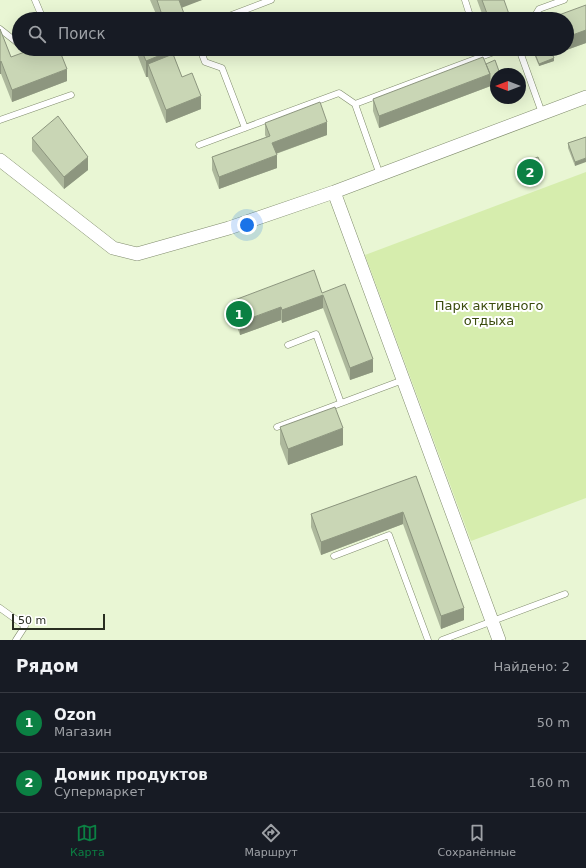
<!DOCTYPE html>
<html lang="ru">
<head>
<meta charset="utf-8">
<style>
	:root { --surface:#171b24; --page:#20242c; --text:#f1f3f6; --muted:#9ea1a6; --line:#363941; --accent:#0b8043 }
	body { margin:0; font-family:"DejaVu Sans",sans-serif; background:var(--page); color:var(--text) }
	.compass { position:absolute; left:490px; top:68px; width:36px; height:36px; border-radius:50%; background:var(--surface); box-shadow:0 4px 16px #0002; rotate:270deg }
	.scale { position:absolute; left:12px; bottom:10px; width:93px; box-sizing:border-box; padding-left:4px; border:2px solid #292e21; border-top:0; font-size:11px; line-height:14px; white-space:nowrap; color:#292e21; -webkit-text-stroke:3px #fff; paint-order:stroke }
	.you { position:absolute; left:247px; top:225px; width:14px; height:14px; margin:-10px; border:3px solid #fff; border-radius:50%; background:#1a73e8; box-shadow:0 0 0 6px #1a73e833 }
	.badge { display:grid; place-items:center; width:26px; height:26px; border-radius:50%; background:var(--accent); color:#fff; font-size:13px; font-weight:700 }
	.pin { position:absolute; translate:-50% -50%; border:2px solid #fff; box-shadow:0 1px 4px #0006 }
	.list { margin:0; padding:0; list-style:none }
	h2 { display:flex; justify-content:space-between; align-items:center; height:52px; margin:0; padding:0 16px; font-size:17px }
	h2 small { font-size:13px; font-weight:400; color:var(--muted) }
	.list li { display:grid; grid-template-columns:26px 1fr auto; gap:12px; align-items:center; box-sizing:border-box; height:60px; padding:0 16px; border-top:1px solid var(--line) }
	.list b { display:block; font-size:15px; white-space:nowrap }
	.list p { margin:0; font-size:13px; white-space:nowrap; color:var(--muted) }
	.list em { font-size:13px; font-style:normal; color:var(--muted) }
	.icon { flex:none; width:22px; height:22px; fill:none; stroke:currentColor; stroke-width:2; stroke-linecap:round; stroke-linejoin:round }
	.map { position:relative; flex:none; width:586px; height:640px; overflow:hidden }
	.search { position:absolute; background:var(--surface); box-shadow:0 4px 16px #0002; left:12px; right:12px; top:12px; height:44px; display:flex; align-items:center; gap:10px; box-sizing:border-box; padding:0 14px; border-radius:22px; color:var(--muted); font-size:15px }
	.sheet { height:172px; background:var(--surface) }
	nav { display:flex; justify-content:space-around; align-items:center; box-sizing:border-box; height:56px; border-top:1px solid var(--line); background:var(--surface); font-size:11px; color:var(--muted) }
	nav a { display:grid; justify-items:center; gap:2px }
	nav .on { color:var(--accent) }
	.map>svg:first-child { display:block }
</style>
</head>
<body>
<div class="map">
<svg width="586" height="640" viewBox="0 0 586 640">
	<rect width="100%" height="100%" fill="#e9f6d4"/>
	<path fill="#d6edad" d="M586 172V498L471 541 365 255Z"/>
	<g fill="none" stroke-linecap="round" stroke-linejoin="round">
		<g stroke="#808c6d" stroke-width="7">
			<path id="service" d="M35 0 43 19
				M465 0 471 19
				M221 19 271 0
				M533 19 539 9 564 0
				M0 29 19 44
				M200 49 205 62 222 68 245 128
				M519 49 542 113
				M0 120 71 95
				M199 145 339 93 355 104
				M380 175 355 104 502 49
				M288 345 316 334 341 403
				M277 427 403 380
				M334 556 389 535 428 640
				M0 608 25 626 16 640
				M442 640 565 594"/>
		</g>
		<g stroke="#808c6d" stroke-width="14">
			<path id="minor" d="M0 160 113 248 137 254 229 228 334 192 586 97
				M334 192 499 640"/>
		</g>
		<use href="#service" stroke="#fff" stroke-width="6"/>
		<use href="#minor" stroke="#fff" stroke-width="13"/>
	</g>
	<path fill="#adb89c" d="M150 0H202L156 14Z
		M477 0H504L510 19H484Z
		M586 5V43L553 55 554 61 539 66 532 49H567Z
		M0 29 11 57 67 81 12 102 1 74Z
		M135 49H173V54L182 77 201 109 166 123 148 77H146Z
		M486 64 496 84 379 128 373 111V99Z
		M265 123 327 135 276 154 277 168 219 189 212 170V157L266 137 265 135Z
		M586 137 575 166 568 148V143Z
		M32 138 88 170 64 189 32 151Z
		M518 165 543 174 523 181 518 170Z
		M322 293 373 372 350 380 323 308 282 323 281 320 240 335 232 313V301Z
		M280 427 343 445 288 465 280 444Z
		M416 476 464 620 441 629 403 524 321 555 311 527V514Z"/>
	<path fill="#8d967f" d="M176 0H202L176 10Z
		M510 17V19H503Z
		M586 30V43L552 55V49H567V37Z
		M173 50V67L148 64V77H146V61Z
		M554 58V61L539 66V64Z
		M1 61V74H0V62Z
		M67 69V81L12 102V90Z
		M490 74 496 79V84L379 128V116Z
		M201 96V109L166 123V110Z
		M327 122V135L272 155V143Z
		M277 155V168L219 189V177Z
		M88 157V170L64 189V177Z
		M586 158V162L575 166V162Z
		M543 169V174L523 181V177Z
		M323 295V308L282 323V310Z
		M281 307V320L240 335V322Z
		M373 359V372L350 380V368Z
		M343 428V445L288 465V449Z
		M403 512V524L321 555V542Z
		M464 608V620L441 629V616Z"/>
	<path fill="#c9d6b5" stroke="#8d967f" d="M157 0H179L186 19H141L161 12Z
		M482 0H504L510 17 503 19H489Z
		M586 5V30L567 37V19H548Z
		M0 29 11 57 33 49H59L67 69 12 90 1 61 0 62Z
		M141 49H173V50L146 61Z
		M533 49H550L554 58 539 64Z
		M173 54 182 77 192 73 201 96 166 110 148 64Z
		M483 57 490 74 379 116 373 99Z
		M495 60 500 74H496V79L490 82V74L486 64Z
		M320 102 327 122 272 143 277 155 219 177 212 157 270 136 265 123Z
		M58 116 88 157 64 177 32 138Z
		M586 137V158L575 162 568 143Z
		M538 157 543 169 523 177 518 165Z
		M314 270 322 293 345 284 373 359 350 368 323 295 282 310 281 307 240 322 232 301Z
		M335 407 343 428 288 449 280 427Z
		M416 476 464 608 441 616 403 512 321 542 311 514Z"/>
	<g text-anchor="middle" stroke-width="4" stroke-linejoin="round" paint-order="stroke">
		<g font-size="13" fill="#3b4c0e" stroke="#fff">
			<text x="489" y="310">Парк активного<tspan x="489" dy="15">отдыха</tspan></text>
		</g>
	</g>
</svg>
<svg class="compass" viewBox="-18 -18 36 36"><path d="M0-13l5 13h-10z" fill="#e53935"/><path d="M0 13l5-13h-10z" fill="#9ea1a6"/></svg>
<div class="scale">50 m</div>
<div class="you"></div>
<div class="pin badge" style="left:239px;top:314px">1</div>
<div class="pin badge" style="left:530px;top:172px">2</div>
<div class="search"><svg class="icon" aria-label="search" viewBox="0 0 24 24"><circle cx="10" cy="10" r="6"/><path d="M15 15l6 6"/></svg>Поиск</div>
</div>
<section class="sheet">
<h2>Рядом<small>Найдено: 2</small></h2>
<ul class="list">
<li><span class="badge">1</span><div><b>Ozon</b><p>Магазин</p></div><em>50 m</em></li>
<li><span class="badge">2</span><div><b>Домик продуктов</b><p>Супермаркет</p></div><em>160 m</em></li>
</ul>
</section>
<nav>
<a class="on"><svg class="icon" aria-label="map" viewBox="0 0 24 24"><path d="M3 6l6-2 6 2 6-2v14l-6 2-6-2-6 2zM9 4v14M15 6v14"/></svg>Карта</a>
<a><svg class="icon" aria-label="directions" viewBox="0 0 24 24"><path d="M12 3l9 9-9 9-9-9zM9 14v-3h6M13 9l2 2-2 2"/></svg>Маршрут</a>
<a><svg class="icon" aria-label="saved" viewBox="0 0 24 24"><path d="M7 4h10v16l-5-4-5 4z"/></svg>Сохранённые</a>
</nav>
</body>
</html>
